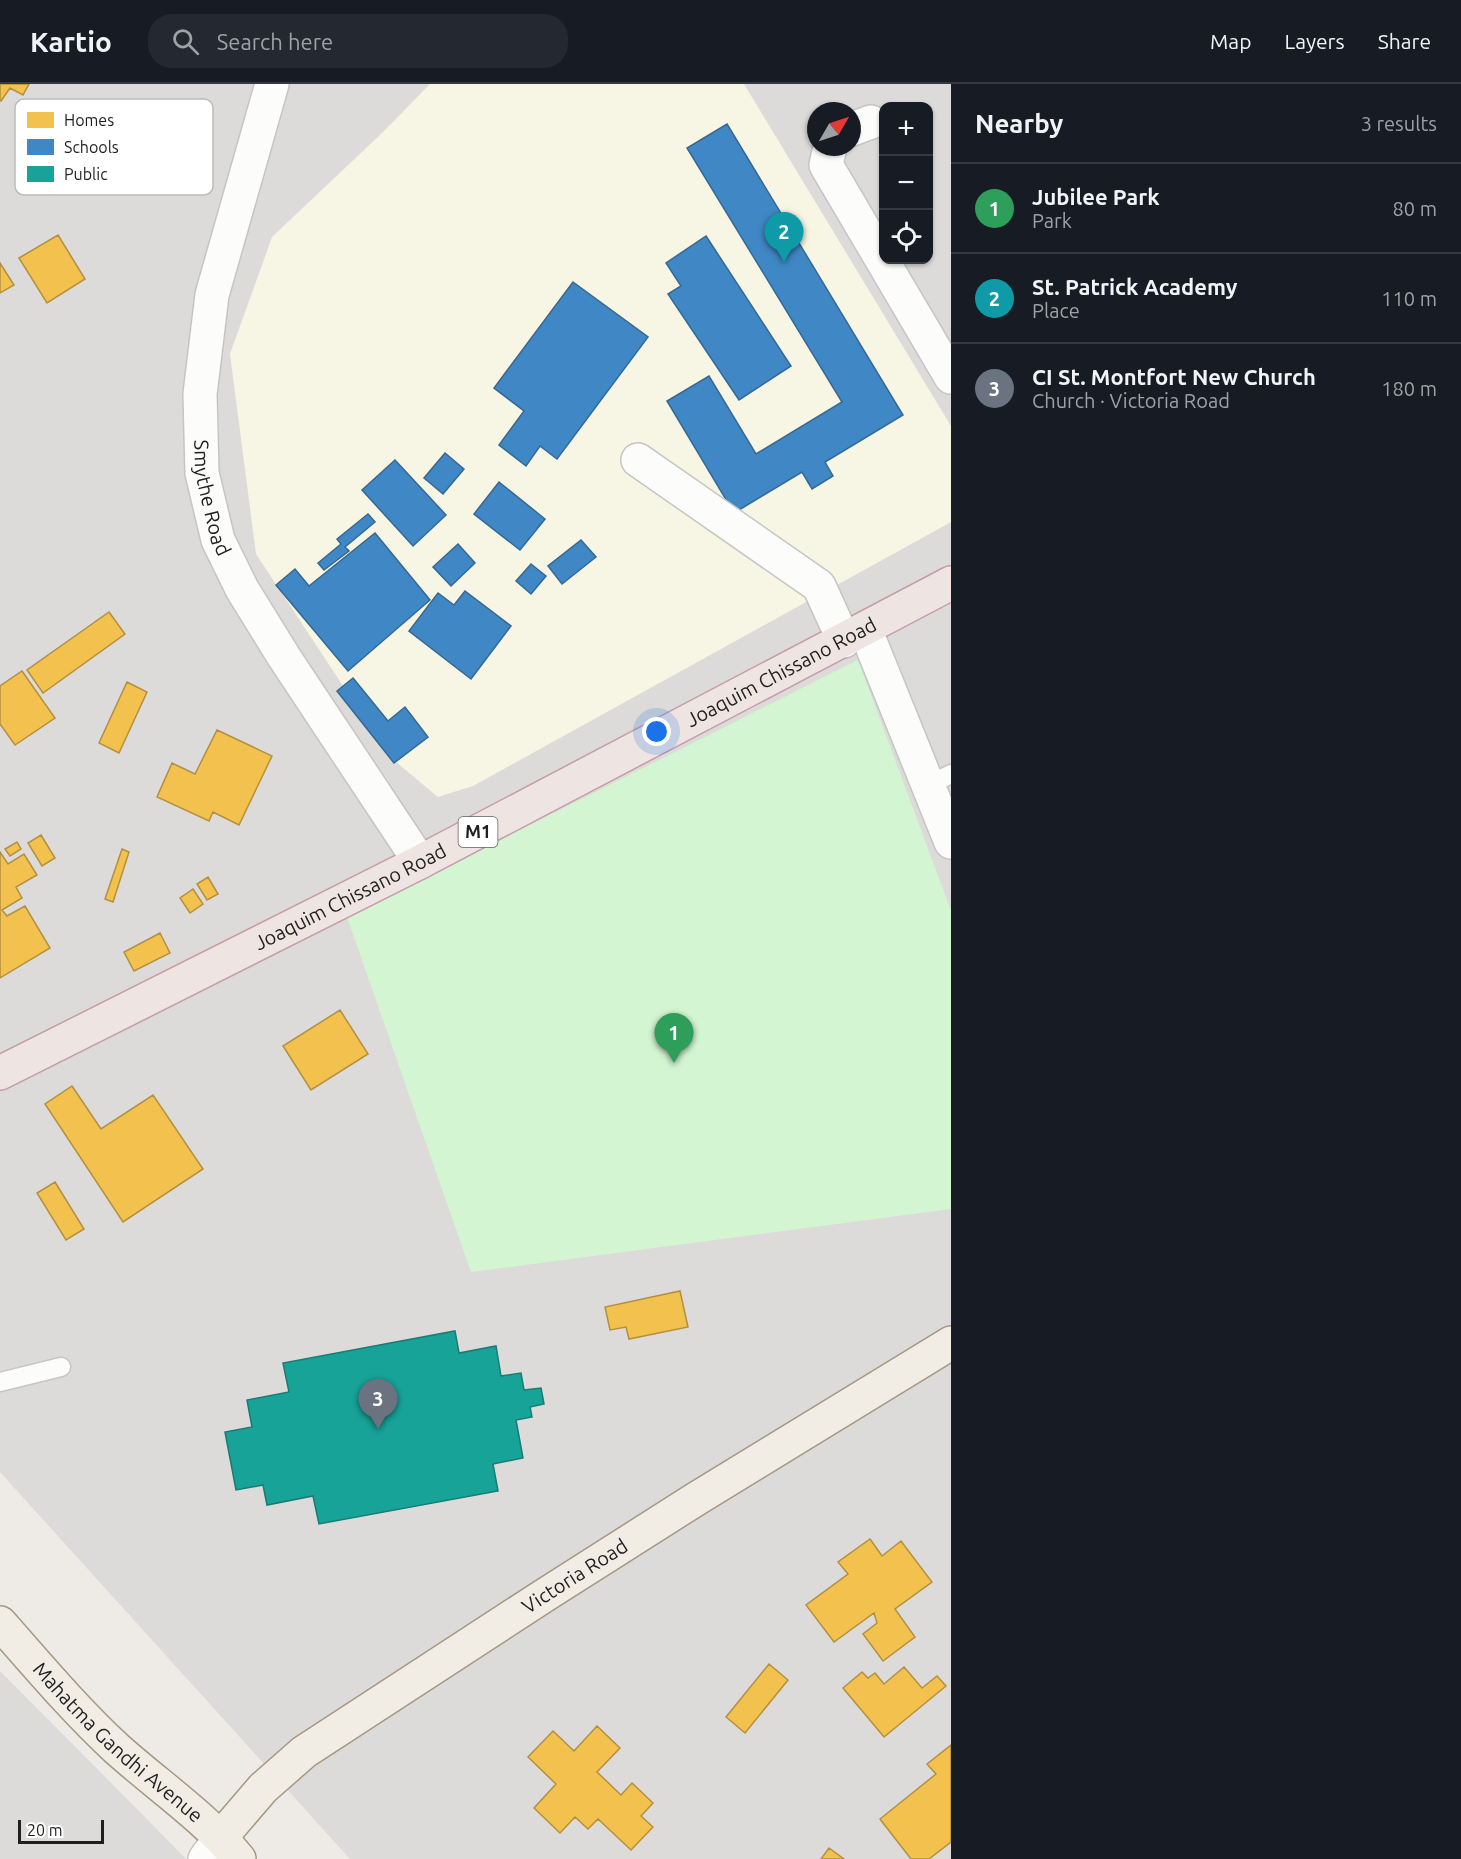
<!DOCTYPE html>
<html lang="en">
<head>
<meta charset="utf-8">
<style>
	:root { --surface:#171b24; --page:#242831; --text:#f1f3f6; --muted:#9ea1a6; --line:#363941; --accent:#676665 }
	body { margin:0; font-family:Ubuntu,sans-serif; background:var(--page); color:var(--text) }
	.controls { position:absolute; right:18px; top:18px; display:grid; overflow:hidden; border-radius:12px; box-shadow:0 2px 4px #0004 }
	.controls button { width:54px; height:54px; display:grid; place-items:center; padding:0; border:0; border-bottom:2px solid var(--line); background:var(--surface); color:var(--text); font:30px sans-serif }
	.compass { position:absolute; left:807px; top:18px; width:54px; height:54px; border-radius:50%; background:var(--surface); box-shadow:0 2px 4px #0004; rotate:51deg }
	.scale { position:absolute; left:18px; bottom:15px; width:86px; box-sizing:border-box; padding-left:6px; border:3px solid #1f1f1f; border-top:0; font-size:16px; line-height:21px; white-space:nowrap; color:#1f1f1f; -webkit-text-stroke:4px #fff; paint-order:stroke }
	.you { position:absolute; left:657px; top:648px; width:21px; height:21px; margin:-15px; border:4px solid #fff; border-radius:50%; background:#1a73e8; box-shadow:0 0 0 9px #1a73e833 }
	.badge { display:grid; place-items:center; width:39px; height:39px; border-radius:50%; background:var(--accent); color:#fff; font-size:20px; font-weight:700 }
	.pin { position:absolute; translate:-50% -50px; filter:drop-shadow(0 2px 3px #0008) }
	.pin::after { content:''; position:absolute; top:32px; width:21px; height:18px; background:inherit; clip-path:polygon(0 0,100% 0,50% 100%) }
	.list { margin:0; padding:0; list-style:none }
	h2 { display:flex; justify-content:space-between; align-items:center; height:78px; margin:0; padding:0 24px; font-size:26px }
	h2 small { font-size:20px; font-weight:400; color:var(--muted) }
	.list li { display:grid; grid-template-columns:39px 1fr auto; gap:18px; align-items:center; box-sizing:border-box; height:90px; padding:0 24px; border-top:2px solid var(--line) }
	.list b { display:block; font-size:22px; white-space:nowrap }
	.list p { margin:0; font-size:20px; white-space:nowrap; color:var(--muted) }
	.list em { font-size:20px; font-style:normal; color:var(--muted) }
	.icon { flex:none; width:33px; height:33px; fill:none; stroke:currentColor; stroke-width:2; stroke-linecap:round; stroke-linejoin:round }
	.map { position:relative; flex:none; width:951px; height:1775px; overflow:hidden }
	header { display:flex; align-items:center; gap:36px; box-sizing:border-box; height:84px; padding:0 30px; background:var(--surface); border-bottom:2px solid var(--line) }
	header strong { font-size:28px }
	nav { display:flex; gap:33px; margin-inline-start:auto; font-size:21px }
	.search { width:420px; height:54px; background:var(--page); display:flex; align-items:center; gap:15px; box-sizing:border-box; padding:0 21px; border-radius:24px; color:var(--muted); font-size:22px }
	main { display:flex }
	aside { flex:1; background:var(--surface) }
	.map>svg:first-child { display:block }
</style>
</head>
<body>
<header>
<strong>Kartio</strong>
<div class="search"><svg class="icon" aria-label="search" viewBox="0 0 24 24"><circle cx="10" cy="10" r="6"/><path d="M15 15l6 6"/></svg>Search here</div>
<nav><a>Map</a><a>Layers</a><a>Share</a></nav>
</header>
<main>
<div class="map">
<svg width="951" height="1775" viewBox="0 0 951 1775">
	<rect width="100%" height="100%" fill="#eeebe7"/>
	<path fill="#dddbd9" fill-rule="evenodd" d="M0 0H951V1775H350L0 1388ZM884 22H928V176H884ZM816 27H852V63H816Z
		M0 1587 140 1728 186 1775H0Z"/>
	<path fill="#f7f5e3" d="M430 0H744L951 342V438L473 702 438 713 390 673 256 470 230 270 272 153 383 48Z"/>
	<path fill="#d3f5d2" d="M858 576 951 827V1125L471 1188 347 833Z"/>
	<path fill="#f2c14e" stroke="#b39040" stroke-width="1.5" d="M0 0H29L23 11 10 4 1 17 0 16Z
		M58 151 85 195 47 219 19 174Z
		M0 179 14 201 0 209Z
		M109 528 125 550 43 609 27 586Z
		M22 587 55 634 15 661 0 640V602Z
		M127 598 147 608 119 669 99 659Z
		M217 646 272 672 239 741 213 728 209 737 157 713 172 679 195 690Z
		M41 751 55 774 42 782 28 759Z
		M17 758 21 765 10 772 5 765Z
		M122 765 129 768 113 818 105 815Z
		M0 768 8 780 24 770 37 791 16 803 22 814 2 826 7 832 25 822 50 864 0 894Z
		M208 793 218 810 207 816 197 800Z
		M193 805 203 820 190 829 180 814Z
		M160 849 170 869 134 887 124 868Z
		M340 926 368 970 311 1006 283 962Z
		M72 1002 101 1045 153 1011 203 1085 123 1138 45 1020Z
		M55 1098 84 1145 66 1156 37 1109Z
		M680 1207 688 1243 629 1255 626 1243 610 1246 605 1223Z
		M870 1455 882 1472 901 1457 932 1498 895 1525 915 1553 883 1577 863 1550 877 1539 874 1529 834 1558 806 1521 848 1490 838 1478Z
		M769 1580 788 1596 745 1649 726 1633Z
		M904 1583 922 1604 937 1592 946 1602 884 1653 843 1604 862 1588 868 1594 875 1589 884 1600Z
		M597 1642 620 1664 597 1688 621 1711 632 1699 653 1719 641 1732 653 1743 631 1766 598 1735 588 1745 575 1733 560 1749 534 1724 556 1700 528 1673 553 1647 574 1667Z
		M951 1661V1758L929 1775H911L880 1735 936 1690 927 1680Z
		M829 1764 844 1775H821Z"/>
	<path fill="#3f88c5" stroke="#356893" stroke-width="1.5" d="M727 40 903 331 825 378 833 392 812 405 802 388 734 429 667 317 709 292 756 370 842 318 687 64Z
		M706 152 791 282 739 316 668 210 681 202 666 179Z
		M573 198 648 253 557 375 540 362 526 382 499 361 524 327 494 304Z
		M445 369 464 385 443 410 424 394Z
		M395 376 446 431 413 462 362 406Z
		M499 398 545 435 520 466 474 430Z
		M368 430 375 438 345 463 349 467 324 486 318 479 341 460 337 455Z
		M375 449 430 516 348 587 276 501 295 485 309 502Z
		M581 456 596 473 562 500 548 482Z
		M458 460 475 479 451 502 433 483Z
		M531 480 546 492 531 510 516 497Z
		M465 507 511 542 471 595 409 547 438 509 454 521Z
		M353 594 388 637 405 623 428 653 394 679 337 607Z"/>
	<path fill="#17a398" stroke="#197b74" stroke-width="1.5" d="M455 1247 459 1269 496 1262 501 1292 521 1289 524 1306 541 1304 544 1320 530 1323 532 1333 516 1336 523 1374 493 1380 498 1407 319 1440 313 1412 267 1421 263 1401 236 1406 225 1348 252 1343 247 1316 289 1308 283 1279Z"/>
	<g fill="none" stroke-linecap="round" stroke-linejoin="round">
		<g stroke="#c6c5c3" stroke-width="21">
			<path id="service" d="M928 701 951 690
				M0 1298 61 1283"/>
		</g>
		<g stroke="#c6c5c3" stroke-width="36">
			<path id="minor" d="M852 45 871 38
				M830 63 826 81 951 293
				M638 376 819 502 844 557
				M205 1775 221 1753"/>
		</g>
		<g stroke="#c6c5c3" stroke-width="36">
			<g id="tertiary">
				<path id="s1" d="M272 0 212 211 200 310 202 389 218 456 242 505 284 573 420 778"/>
				<path d="M865 545 951 758"/>
			</g>
		</g>
		<g stroke="#a49883" stroke-width="36">
			<g id="primary">
				<path id="s2" d="M0 1539C38 1582 74 1625 116 1664 157 1701 204 1732 239 1775"/>
				<path id="s3" d="M221 1753 263 1704 304 1668 545 1511 696 1415 951 1259"/>
			</g>
		</g>
		<g stroke="#c69ba9" stroke-width="36">
			<g id="trunk">
				<path id="s4" d="M0 989 420 778 951 499"/>
			</g>
		</g>
		<use href="#service" stroke="#fcfcfb" stroke-width="18"/>
		<use href="#minor" stroke="#fcfcfb" stroke-width="33"/>
		<use href="#tertiary" stroke="#fcfcfb" stroke-width="33"/>
		<use href="#primary" stroke="#f1ece4" stroke-width="33"/>
		<use href="#trunk" stroke="#eee5e2" stroke-width="33"/>
	</g>
	<g text-anchor="middle" stroke-width="6" stroke-linejoin="round" paint-order="stroke">
		<rect fill="#fff" stroke="#626262" stroke-width="1.5" x="458.5" y="733" width="39" height="30" rx="4.5"/>
		<g font-size="18" font-weight="bold" fill="#1f1f1f">
			<text x="478" y="754">M1</text>
		</g>
		<g font-size="20" fill="#1f1f1f" stroke="#fff">
			<text dy="7" stroke="none"><textPath href="#s1" startOffset="424">Smythe Road</textPath></text>
			<text dy="7" stroke="none"><textPath href="#s4" startOffset="878">Joaquim Chissano Road</textPath></text>
			<text dy="7" stroke="none"><textPath href="#s4" startOffset="392">Joaquim Chissano Road</textPath></text>
			<text dy="7" stroke="none"><textPath href="#s3" startOffset="442">Victoria Road</textPath></text>
			<text dy="7" stroke="none"><textPath href="#s2" startOffset="168">Mahatma Gandhi Avenue</textPath></text>
		</g>
	</g>
	<rect x="15" y="15" width="198" height="96" rx="9" fill="#fff" stroke="#bcbcbc" stroke-width="1.5"/>
	<rect x="27" y="28" width="27" height="16" fill="#f2c14e"/>
	<rect x="27" y="55" width="27" height="16" fill="#3f88c5"/>
	<rect x="27" y="82" width="27" height="16" fill="#17a398"/>
	<g font-size="16" fill="#1f1f1f">
		<text x="64" y="42">Homes</text>
		<text x="64" y="69">Schools</text>
		<text x="64" y="96">Public</text>
	</g>
</svg>
<div class="controls">
<button>+</button>
<button>−</button>
<button><svg class="icon" aria-label="locate" viewBox="0 0 24 24"><circle cx="12" cy="12" r="6"/><path d="M12 2v4M12 18v4M2 12h4M18 12h4"/></svg></button>
</div>
<svg class="compass" viewBox="-18 -18 36 36"><path d="M0-13l5 13h-10z" fill="#e53935"/><path d="M0 13l5-13h-10z" fill="#9ea1a6"/></svg>
<div class="scale">20 m</div>
<div class="you"></div>
<div class="pin badge" style="left:674px;top:979px;background:#2e9e5b">1</div>
<div class="pin badge" style="left:784px;top:178px;background:#0f9aa8">2</div>
<div class="pin badge" style="left:378px;top:1345px;background:#6b7280">3</div>
</div>
<aside>
<h2>Nearby<small>3 results</small></h2>
<ul class="list">
<li><span class="badge" style="background:#2e9e5b">1</span><div><b>Jubilee Park</b><p>Park</p></div><em>80 m</em></li>
<li><span class="badge" style="background:#0f9aa8">2</span><div><b>St. Patrick Academy</b><p>Place</p></div><em>110 m</em></li>
<li><span class="badge" style="background:#6b7280">3</span><div><b>CI St. Montfort New Church</b><p>Church · Victoria Road</p></div><em>180 m</em></li>
</ul>
</aside>
</main>
</body>
</html>
